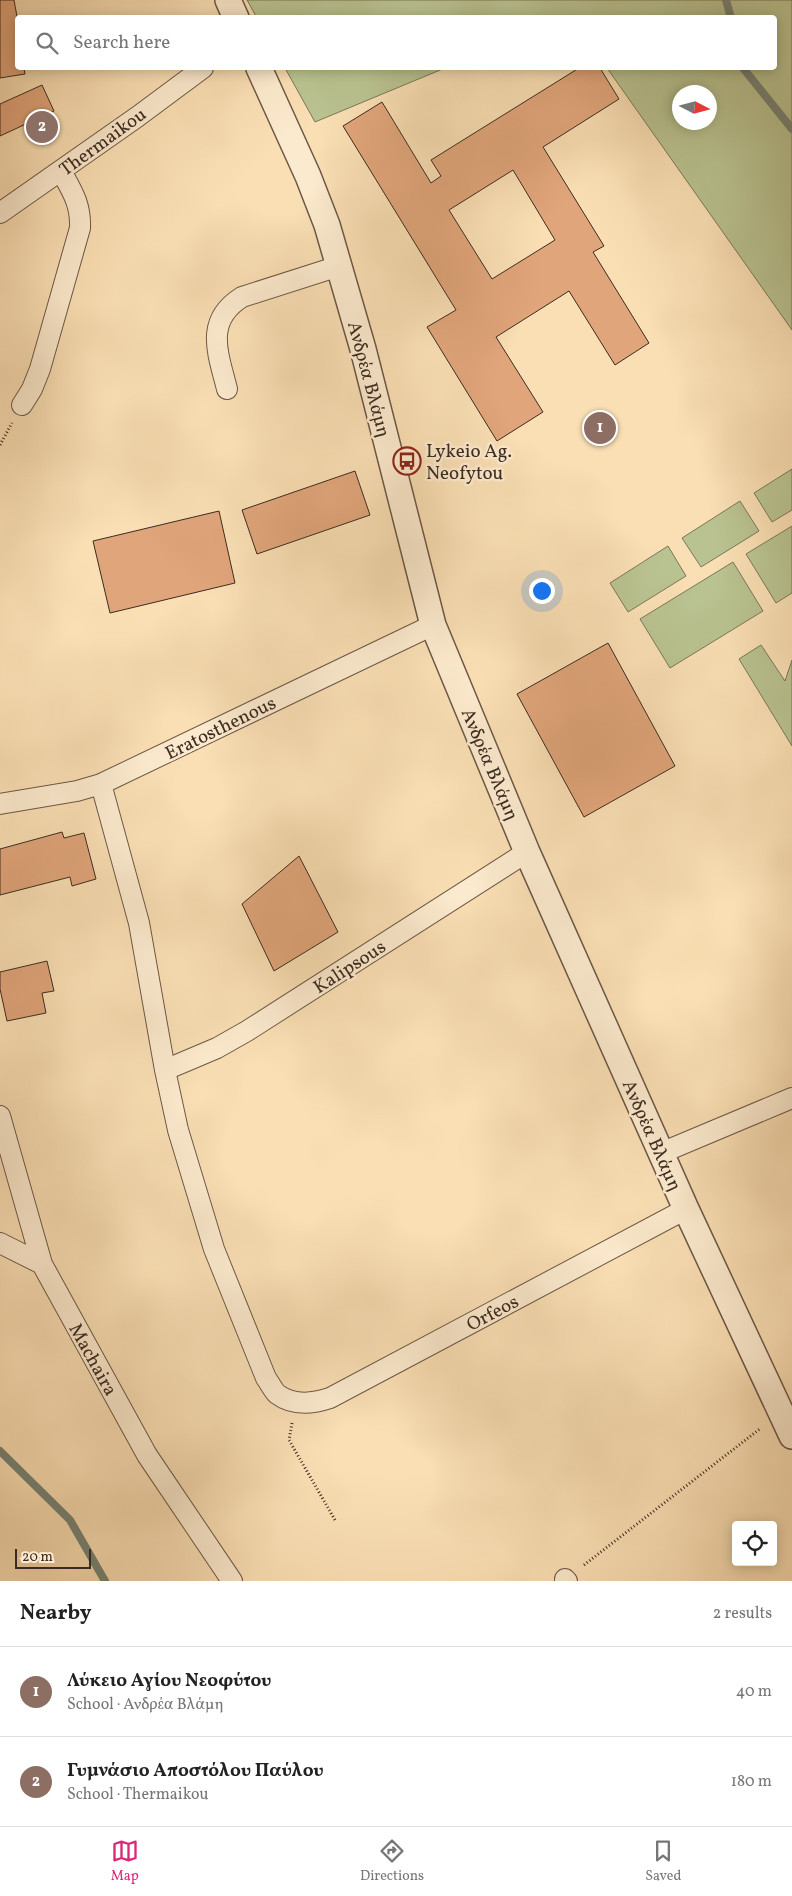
<!DOCTYPE html>
<html lang="en">
<head>
<meta charset="utf-8">
<style>
	:root { --surface:#fff; --page:#f6f6f6; --text:#222; --muted:#767676; --line:#e0e0e0; --accent:#db2777 }
	body { margin:0; font-family:Vollkorn,serif; background:var(--page); color:var(--text) }
	.controls { position:absolute; right:15px; bottom:15px; display:grid; overflow:hidden; border-radius:5px; box-shadow:0 2px 12px #0003 }
	.controls button { width:45px; height:45px; display:grid; place-items:center; padding:0; border:0; border-bottom:1px solid var(--line); background:var(--surface); color:var(--text); font:25px sans-serif }
	.compass { position:absolute; left:672px; top:85px; width:45px; height:45px; border-radius:50%; background:var(--surface); box-shadow:0 2px 12px #0003; rotate:96deg }
	.scale { position:absolute; left:15px; bottom:12px; width:76px; box-sizing:border-box; padding-left:5px; border:2px solid #3c2b22; border-top:0; font-size:14px; line-height:18px; white-space:nowrap; color:#3c2b22; -webkit-text-stroke:4px #fceace; paint-order:stroke }
	.you { position:absolute; left:541px; top:590px; width:18px; height:18px; margin:-12px; border:4px solid #fff; border-radius:50%; background:#1a73e8; box-shadow:0 0 0 8px #1a73e833 }
	.badge { display:grid; place-items:center; width:32px; height:32px; border-radius:50%; background:var(--accent); color:#fff; font-size:16px; font-weight:700 }
	.pin { position:absolute; translate:-50% -50%; border:2px solid #fff; box-shadow:0 1px 5px #0006 }
	.list { margin:0; padding:0; list-style:none }
	h2 { display:flex; justify-content:space-between; align-items:center; height:65px; margin:0; padding:0 20px; font-size:21px }
	h2 small { font-size:16px; font-weight:400; color:var(--muted) }
	.list li { display:grid; grid-template-columns:32px 1fr auto; gap:15px; align-items:center; box-sizing:border-box; height:90px; padding:0 20px; border-top:1px solid var(--line) }
	.list b { display:block; font-size:19px; white-space:nowrap }
	.list p { margin:0; font-size:16px; white-space:nowrap; color:var(--muted) }
	.list em { font-size:16px; font-style:normal; color:var(--muted) }
	.icon { flex:none; width:28px; height:28px; fill:none; stroke:currentColor; stroke-width:2; stroke-linecap:round; stroke-linejoin:round }
	.map { position:relative; flex:none; width:792px; height:1581px; overflow:hidden }
	.search { position:absolute; background:var(--surface); box-shadow:0 2px 12px #0003; left:15px; right:15px; top:15px; height:55px; display:flex; align-items:center; gap:12px; box-sizing:border-box; padding:0 18px; border-radius:5px; color:var(--muted); font-size:19px }
	.sheet { height:245px; background:var(--surface) }
	nav { display:flex; justify-content:space-around; align-items:center; box-sizing:border-box; height:70px; border-top:1px solid var(--line); background:var(--surface); font-size:14px; color:var(--muted) }
	nav a { display:grid; justify-items:center; gap:2px }
	nav .on { color:var(--accent) }
	.map>svg:first-child { display:block }
</style>
</head>
<body>
<div class="map">
<svg width="792" height="1581" viewBox="0 0 792 1581">
	<rect width="100%" height="100%" fill="#fadfb4"/>
	<filter id="stains"><feTurbulence type="fractalNoise" baseFrequency=".004" numOctaves="4"/><feColorMatrix values="0 0 0 0 .2 0 0 0 0 .09 0 0 0 0 .02 0 0 0 .5 -.17"/></filter>
	<radialGradient id="worn" r=".72"><stop offset=".6" stop-color="#630" stop-opacity="0"/><stop offset="1" stop-color="#630" stop-opacity=".3"/></radialGradient>
	<path fill="#b9c391" stroke="#7a775a" fill-rule="evenodd" d="M247 0H792V330L607 68H774V18H572L570 15 564 18H257ZM680 92H710V122H680Z
		M285 68H445L315 122Z
		M792 469V510L772 522 754 493Z
		M740 501 759 531 701 567 682 538Z
		M792 526V593L776 603 746 554Z
		M668 546 686 576 628 612 610 583Z
		M733 562 763 611 670 668 640 619Z
		M761 645 785 681 792 660V746L739 659Z"/>
	<g fill="none" stroke-linecap="round" stroke-linejoin="round">
		<path stroke="#778376" stroke-width="8" d="M726 0 731 18
			M743 68 792 129
			M0 1451 70 1520 105 1581"/>
	</g>
	<path fill="#e1a57b" stroke="#3c2b22" fill-rule="evenodd" d="M0 0H14L18 22V68H24L25 74 0 78Z
		M579 68H600L619 99 543 147 604 246 593 252 649 343 615 365 569 291 496 337 543 412 497 441 427 327 456 310 343 126 382 102 431 183 441 176 431 160ZM513 170 555 240 492 279 449 210Z
		M42 85 54 111 0 136V104Z
		M355 471 370 515 257 554 242 510Z
		M219 511 235 583 110 613 93 541Z
		M608 643 675 766 584 817 517 694Z
		M62 832 64 838 84 833 96 879 72 886 70 877 0 895V849Z
		M299 856 338 932 274 971 242 904Z
		M47 961 54 991 42 993 46 1013 7 1021 0 989V972Z"/>
	<g fill="none" stroke-linecap="round" stroke-linejoin="round">
		<g stroke="#6c5846" stroke-width="22">
			<path id="minor" d="M0 213 137 117 203 68
				M227 389C218 353 204 321 242 297L339 266
				M22 405 32 389 40 369 80 228C81 204 72 191 61 171
				M101 784 139 923 165 1070 178 1130 214 1249 266 1378C269 1382 273 1390 277 1394 293 1406 312 1404 330 1398L686 1209
				M0 804 77 791 101 784 433 625
				M165 1070 217 1048 247 1031 527 852
				M0 1116 42 1264 147 1455 232 1581
				M661 1153 792 1098
				M0 1243 42 1264
				M565 1579 567 1581"/>
		</g>
		<g stroke="#6c5846" stroke-width="28">
			<path id="tertiary" d="M228 0 236 18
				M259 68 308 176 327 225 363 349 433 625 527 852 686 1209 792 1436"/>
		</g>
		<path stroke="#3c2b22" stroke-width="3" stroke-dasharray="1 2.5" stroke-linecap="butt" d="M0 445 12 423
			M292 1423 289 1440 335 1520
			M584 1565 761 1428"/>
		<use href="#minor" stroke="#fceace" stroke-width="20"/>
		<use href="#tertiary" stroke="#fceace" stroke-width="25"/>
	</g>
	<defs>
		<g id="bus-ring" transform="scale(1.4375)"><circle r="9.5" fill="#fceace" stroke="#8f2418" stroke-width="1.5"/><path d="M-5-6H5V4H4V6H2V4H-2V6H-4V4H-5ZM-3.5-4V0h7V-4ZM-3.5 1.2v1.5H-2V1.2ZM2 1.2v1.5H3.5V1.2Z" fill="#8f2418"/></g>
	</defs>
	<g fill-rule="evenodd">
		<use href="#bus-ring" x="407" y="461"/>
	</g>
	<g text-anchor="middle" stroke-width="5" stroke-linejoin="round" paint-order="stroke">
		<g font-size="19" fill="#3c2b22" stroke="#fceace">
			<text transform="translate(102 141) rotate(-36)" y="7">Thermaikou</text>
			<text transform="translate(370 379) rotate(75)" y="7">Ανδρέα Βλάμη</text>
			<text transform="translate(220 727) rotate(-26)" y="7">Eratosthenous</text>
			<text transform="translate(491 764) rotate(67)" y="7">Ανδρέα Βλάμη</text>
			<text transform="translate(349 966) rotate(-33)" y="7">Kalipsous</text>
			<text transform="translate(653 1135) rotate(66)" y="7">Ανδρέα Βλάμη</text>
			<text transform="translate(492 1312) rotate(-28)" y="7">Orfeos</text>
			<text transform="translate(94 1359) rotate(61)" y="7">Machaira</text>
		</g>
		<g font-size="19" fill="#3c2b22" stroke="#fceace" text-anchor="start">
			<text x="426" y="457">Lykeio Ag.<tspan x="426" dy="22">Neofytou</tspan></text>
		</g>
	</g>
	<rect width="100%" height="100%" filter="url(#stains)"/>
	<rect width="100%" height="100%" fill="url(#worn)"/>
</svg>
<div class="controls">
<button><svg class="icon" aria-label="locate" viewBox="0 0 24 24"><circle cx="12" cy="12" r="6"/><path d="M12 2v4M12 18v4M2 12h4M18 12h4"/></svg></button>
</div>
<svg class="compass" viewBox="-18 -18 36 36"><path d="M0-13l5 13h-10z" fill="#e53935"/><path d="M0 13l5-13h-10z" fill="#767676"/></svg>
<div class="scale">20 m</div>
<div class="you"></div>
<div class="pin badge" style="left:600px;top:428px;background:#8d6e63">1</div>
<div class="pin badge" style="left:42px;top:127px;background:#8d6e63">2</div>
<div class="search"><svg class="icon" aria-label="search" viewBox="0 0 24 24"><circle cx="10" cy="10" r="6"/><path d="M15 15l6 6"/></svg>Search here</div>
</div>
<section class="sheet">
<h2>Nearby<small>2 results</small></h2>
<ul class="list">
<li><span class="badge" style="background:#8d6e63">1</span><div><b>Λύκειο Αγίου Νεοφύτου</b><p>School · Ανδρέα Βλάμη</p></div><em>40 m</em></li>
<li><span class="badge" style="background:#8d6e63">2</span><div><b>Γυμνάσιο Αποστόλου Παύλου</b><p>School · Thermaikou</p></div><em>180 m</em></li>
</ul>
</section>
<nav>
<a class="on"><svg class="icon" aria-label="map" viewBox="0 0 24 24"><path d="M3 6l6-2 6 2 6-2v14l-6 2-6-2-6 2zM9 4v14M15 6v14"/></svg>Map</a>
<a><svg class="icon" aria-label="directions" viewBox="0 0 24 24"><path d="M12 3l9 9-9 9-9-9zM9 14v-3h6M13 9l2 2-2 2"/></svg>Directions</a>
<a><svg class="icon" aria-label="saved" viewBox="0 0 24 24"><path d="M7 4h10v16l-5-4-5 4z"/></svg>Saved</a>
</nav>
</body>
</html>
